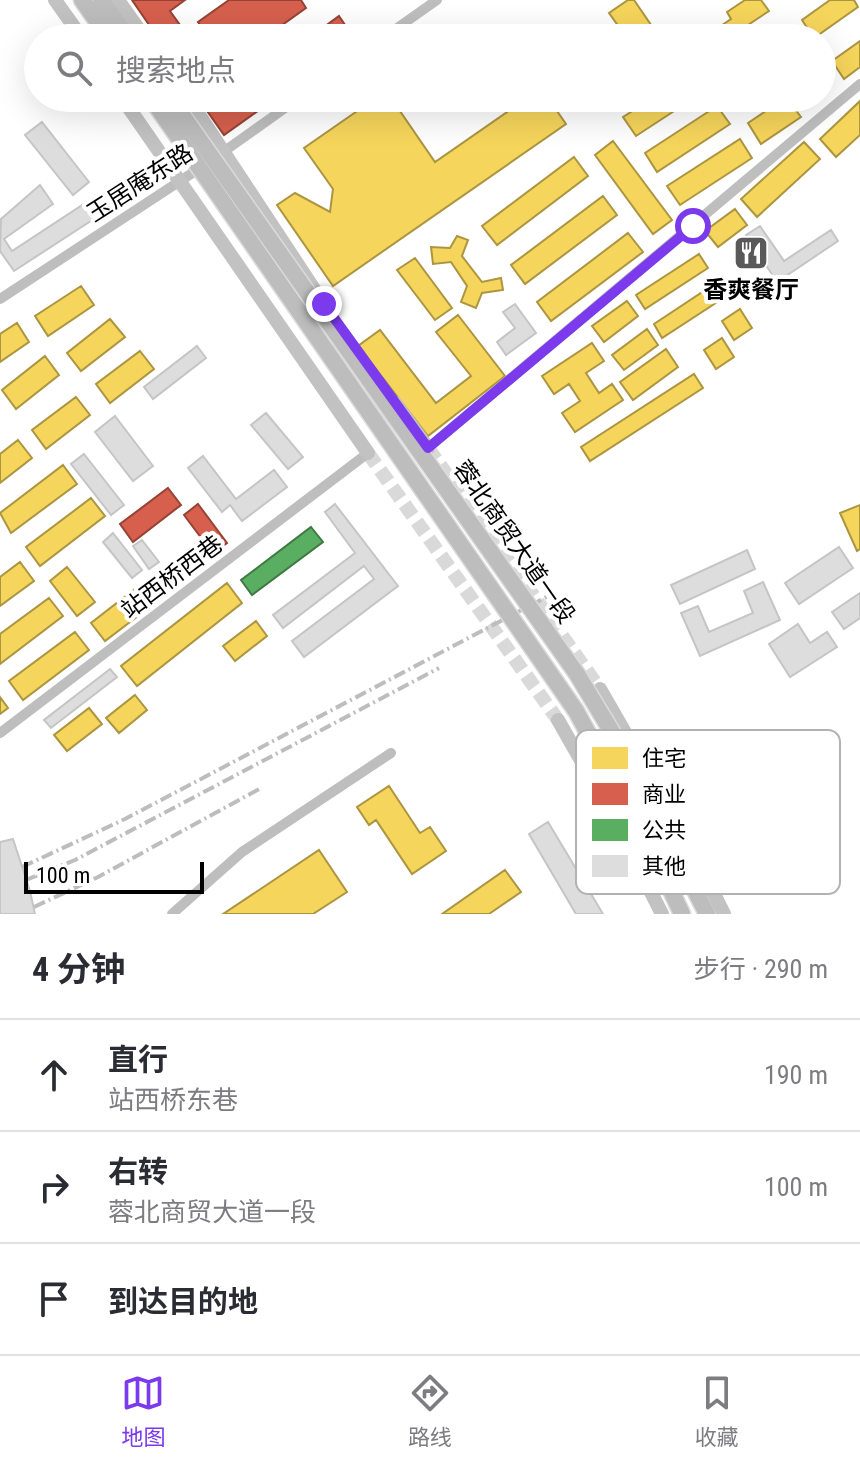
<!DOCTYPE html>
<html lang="zh">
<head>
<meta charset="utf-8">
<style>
	:root { --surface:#fff; --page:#f2f2f3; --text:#2b2b33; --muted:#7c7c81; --line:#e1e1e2; --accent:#7c3aed }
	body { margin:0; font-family:"Roboto Condensed","Noto Sans SC",sans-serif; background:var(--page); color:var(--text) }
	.scale { position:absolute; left:24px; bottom:20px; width:180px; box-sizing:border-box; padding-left:8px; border:4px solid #000; border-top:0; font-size:22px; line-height:28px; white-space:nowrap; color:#000; -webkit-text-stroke:6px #fff; paint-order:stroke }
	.stop { position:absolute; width:24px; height:24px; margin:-18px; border:6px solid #7c3aed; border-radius:50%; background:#fff }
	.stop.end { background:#7c3aed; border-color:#fff; box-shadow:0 2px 8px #0008 }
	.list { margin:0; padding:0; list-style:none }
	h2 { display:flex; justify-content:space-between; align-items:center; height:104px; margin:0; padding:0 32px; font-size:34px }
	h2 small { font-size:26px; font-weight:400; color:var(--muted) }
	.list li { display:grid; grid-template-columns:52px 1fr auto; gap:24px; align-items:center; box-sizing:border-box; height:112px; padding:0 32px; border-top:2px solid var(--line) }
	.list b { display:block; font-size:30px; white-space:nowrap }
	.list p { margin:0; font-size:26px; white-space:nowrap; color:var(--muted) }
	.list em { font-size:26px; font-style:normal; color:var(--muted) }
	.icon { flex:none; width:44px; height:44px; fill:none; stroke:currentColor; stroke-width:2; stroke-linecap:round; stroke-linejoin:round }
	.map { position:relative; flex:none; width:860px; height:914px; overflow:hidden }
	.search { position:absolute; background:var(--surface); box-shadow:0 8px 32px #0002; left:24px; right:24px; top:24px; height:88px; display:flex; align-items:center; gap:20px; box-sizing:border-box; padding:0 28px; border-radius:44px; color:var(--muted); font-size:30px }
	.sheet { height:440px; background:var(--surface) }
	nav { display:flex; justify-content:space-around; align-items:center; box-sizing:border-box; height:112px; border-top:2px solid var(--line); background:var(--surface); font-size:22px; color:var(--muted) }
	nav a { display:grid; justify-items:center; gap:4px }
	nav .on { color:var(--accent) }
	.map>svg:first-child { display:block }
</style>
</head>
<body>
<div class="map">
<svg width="860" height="914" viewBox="0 0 860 914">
	<rect width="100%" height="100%" fill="#fff"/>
	<path fill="#f6d55c" stroke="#ac9540" stroke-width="2" d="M628 0H634L660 38H627L609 13Z
		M745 0H761L769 11 739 31 744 38H703L731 19 727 12Z
		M830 0H854L858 7 814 38 802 20Z
		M782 30 788 38H771Z
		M860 41V67L844 79 832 61Z
		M376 98H391L435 162 513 108 506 98H548L566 124 333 286 277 205 295 193 330 212 333 189 304 148Z
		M653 98H694L636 136 623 117Z
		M785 98H812L795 109 801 117 761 144 748 123Z
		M860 101V135L836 157 820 139Z
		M717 106 730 124 657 172 645 153Z
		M740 139 752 158 680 205 667 186Z
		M613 141 672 220 653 234 595 155Z
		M804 142 820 159 757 217 741 199Z
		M574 157 588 176 497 245 482 226Z
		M603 196 617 215 525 284 511 265Z
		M735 209 747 225 718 247 705 231Z
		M628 233 643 252 551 321 537 302Z
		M457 236 468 240 462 256 482 282 501 278 503 290 482 293 476 308 461 302 467 286 451 262 433 264 431 247 450 248Z
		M699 254 708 268 645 309 636 295Z
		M415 258 452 308 435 320 397 270Z
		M716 283 725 297 662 338 654 324Z
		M81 286 94 305 48 336 35 316Z
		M627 301 638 316 604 342 592 326Z
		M740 309 752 328 734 340 722 321Z
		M458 315 505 376 428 436 358 346 380 330 436 403 471 376 436 332Z
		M110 319 125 337 81 371 67 353Z
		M17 323 29 342 0 362V334Z
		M647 329 658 345 624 370 612 355Z
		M722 338 734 357 716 369 704 350Z
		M592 343 604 361 586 373 599 393 612 384 623 400 575 432 562 413 580 401 569 384 554 394 542 376Z
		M666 349 678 367 633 400 620 382Z
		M140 351 154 369 110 403 96 384Z
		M45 356 59 375 16 409 2 390Z
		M694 374 703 388 590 461 581 447Z
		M76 397 90 415 46 449 32 430Z
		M18 440 32 458 0 483V454Z
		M63 465 77 484 11 533 0 513Z
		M91 498 105 516 40 566 26 547Z
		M860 505V549L857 551 840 513Z
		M20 562 34 581 0 606V577Z
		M67 567 95 602 77 616 50 581Z
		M158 571 172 590 105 641 91 623Z
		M227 583 242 603 137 686 121 666Z
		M49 598 63 616 0 664V634Z
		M256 621 267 636 235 661 223 646Z
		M75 632 89 650 23 700 9 681Z
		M135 695 147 710 119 733 106 718Z
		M0 697 8 708 0 714Z
		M89 708 102 724 67 751 54 735Z
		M389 786 420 833 430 827 446 851 412 874 376 820 369 825 357 807Z
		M319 850 347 892 313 914H223Z
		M505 870 521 892 489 914H442Z"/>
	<path fill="#d6604d" stroke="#964336" stroke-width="2" d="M132 0H185L170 11 180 25 158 38Z
		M229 0H301L306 8 264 38H209L198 22Z
		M339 16 354 38H309Z
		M198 98H276L224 135Z
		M168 488 181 505 133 542 120 524Z
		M198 504 227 543 181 577 170 563 202 539 184 515Z"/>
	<path fill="#5aae61" stroke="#3f7a44" stroke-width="2" d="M311 527 323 542 252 595 241 580Z"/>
	<path fill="#ddd" stroke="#c5c5c5" stroke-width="2" d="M42 122 89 182 73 195 25 135Z
		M40 185 53 204 4 239 12 251 90 200 100 215 14 271 0 251 1 219Z
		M760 226 784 261 831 230 838 241 777 282 746 235Z
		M515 304 536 333 506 355 497 342 515 328 503 312Z
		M197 346 206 358 153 399 144 387Z
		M266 413 303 457 288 469 251 425Z
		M115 416 153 466 133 481 95 432Z
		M84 454 124 505 111 515 71 464Z
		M203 456 236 499 274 470 287 487 242 521 230 505 222 512 188 468Z
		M335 504 398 586 304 657 292 641 374 579 364 566 283 628 273 615 355 553 325 512Z
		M113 533 142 570 132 578 103 542Z
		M142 540 159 562 149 569 133 546Z
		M839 547 853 568 799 604 785 583Z
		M747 550 755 569 680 604 671 585Z
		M763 582 780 620 700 656 681 613 698 606 709 632 753 613 744 591Z
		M860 593V618L844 629 832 612Z
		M798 624 810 643 827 632 837 647 790 677 769 644Z
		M110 669 117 677 51 728 44 720Z
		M548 822 603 914H576L529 834Z
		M13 839 30 891 35 914H0V842Z"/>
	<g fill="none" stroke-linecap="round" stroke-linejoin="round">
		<path stroke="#d9d9d9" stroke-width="14" stroke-dasharray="14 7" stroke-linecap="butt" d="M428 448 600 689
			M368 453 558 720"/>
		<g stroke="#dbdbdb" stroke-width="19">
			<path id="trunk" d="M82 0 109 38
				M101 0 128 38
				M675 851 707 914
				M654 854 682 914"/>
		</g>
		<path stroke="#bebebe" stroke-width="10" d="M383 38 437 0
			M219 155 299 98
			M0 299 203 166
			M428 448 860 84
			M0 733 368 453
			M172 914 242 852 391 753"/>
		<path stroke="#c2c2c2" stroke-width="14" d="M55 0 82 38
			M118 0 145 38
			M122 98 368 453
			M188 98 318 295
			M395 403 428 448
			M600 689 687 840 724 914
			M558 720 612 815 662 914"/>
		<use href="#trunk" stroke="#bdbdbd" stroke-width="16"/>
		<path stroke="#bdbdbd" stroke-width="4" stroke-dasharray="12 4 2 4" stroke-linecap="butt" d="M22 867 125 819 552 594
			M26 880 75 860 439 668
			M34 907 98 877 261 788"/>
		<g stroke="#dbdbdb" stroke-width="19" stroke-linecap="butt">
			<path id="trunk-bridge" d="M151 98 576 711 654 854
				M170 98 577 674 633 767 675 851"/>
		</g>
		<use href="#trunk-bridge" stroke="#bdbdbd" stroke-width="16"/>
	</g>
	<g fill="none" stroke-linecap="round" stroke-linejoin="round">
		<path stroke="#7c3aed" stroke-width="10" d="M324 304 428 448 693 226"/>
	</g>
	<defs>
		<g id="restaurant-square" transform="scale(1.8)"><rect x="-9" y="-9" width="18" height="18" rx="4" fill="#595959" stroke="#fff"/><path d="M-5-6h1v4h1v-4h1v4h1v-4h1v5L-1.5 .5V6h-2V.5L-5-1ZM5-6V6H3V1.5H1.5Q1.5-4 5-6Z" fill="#fff"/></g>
	</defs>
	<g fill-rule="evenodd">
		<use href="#restaurant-square" x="751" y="253"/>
	</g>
	<g text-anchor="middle" stroke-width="8" stroke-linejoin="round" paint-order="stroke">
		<g font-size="24" fill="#000" stroke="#fff">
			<text transform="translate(140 183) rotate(-33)" y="8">玉居庵东路</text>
			<text transform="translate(514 542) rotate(55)" y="8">蓉北商贸大道一段</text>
			<text transform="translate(172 577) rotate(-37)" y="8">站西桥西巷</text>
		</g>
		<g font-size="24" font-weight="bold" fill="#000" stroke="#fff">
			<text x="751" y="298">香爽餐厅</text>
		</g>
	</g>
	<rect x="576" y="730" width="264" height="164" rx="12" fill="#fff" stroke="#b2b2b2" stroke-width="2"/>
	<rect x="592" y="747" width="36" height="22" fill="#f6d55c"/>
	<rect x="592" y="783" width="36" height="22" fill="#d6604d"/>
	<rect x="592" y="819" width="36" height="22" fill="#5aae61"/>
	<rect x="592" y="855" width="36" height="22" fill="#ddd"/>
	<g font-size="22" fill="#000">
		<text x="642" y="766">住宅</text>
		<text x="642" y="802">商业</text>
		<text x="642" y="838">公共</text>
		<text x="642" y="874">其他</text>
	</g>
</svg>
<div class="scale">100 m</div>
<div class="stop" style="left:693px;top:226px"></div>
<div class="stop end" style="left:324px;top:304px"></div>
<div class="search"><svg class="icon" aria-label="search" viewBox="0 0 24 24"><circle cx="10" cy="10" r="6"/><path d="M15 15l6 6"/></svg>搜索地点</div>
</div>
<section class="sheet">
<h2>4 分钟<small>步行 · 290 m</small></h2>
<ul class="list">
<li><svg class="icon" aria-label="ahead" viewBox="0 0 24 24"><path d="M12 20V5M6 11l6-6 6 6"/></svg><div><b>直行</b><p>站西桥东巷</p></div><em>190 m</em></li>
<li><svg class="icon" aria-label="right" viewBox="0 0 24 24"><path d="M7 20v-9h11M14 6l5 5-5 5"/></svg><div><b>右转</b><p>蓉北商贸大道一段</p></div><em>100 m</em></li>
<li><svg class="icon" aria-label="arrive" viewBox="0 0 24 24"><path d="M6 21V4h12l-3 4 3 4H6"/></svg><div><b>到达目的地</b></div></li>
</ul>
</section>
<nav>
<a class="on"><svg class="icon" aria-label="map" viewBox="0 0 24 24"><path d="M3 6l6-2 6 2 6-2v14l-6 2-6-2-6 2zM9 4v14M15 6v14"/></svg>地图</a>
<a><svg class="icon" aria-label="directions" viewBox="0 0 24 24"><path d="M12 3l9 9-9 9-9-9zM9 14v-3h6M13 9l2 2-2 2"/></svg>路线</a>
<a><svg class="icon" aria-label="saved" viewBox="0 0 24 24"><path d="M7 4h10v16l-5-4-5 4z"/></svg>收藏</a>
</nav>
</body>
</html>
